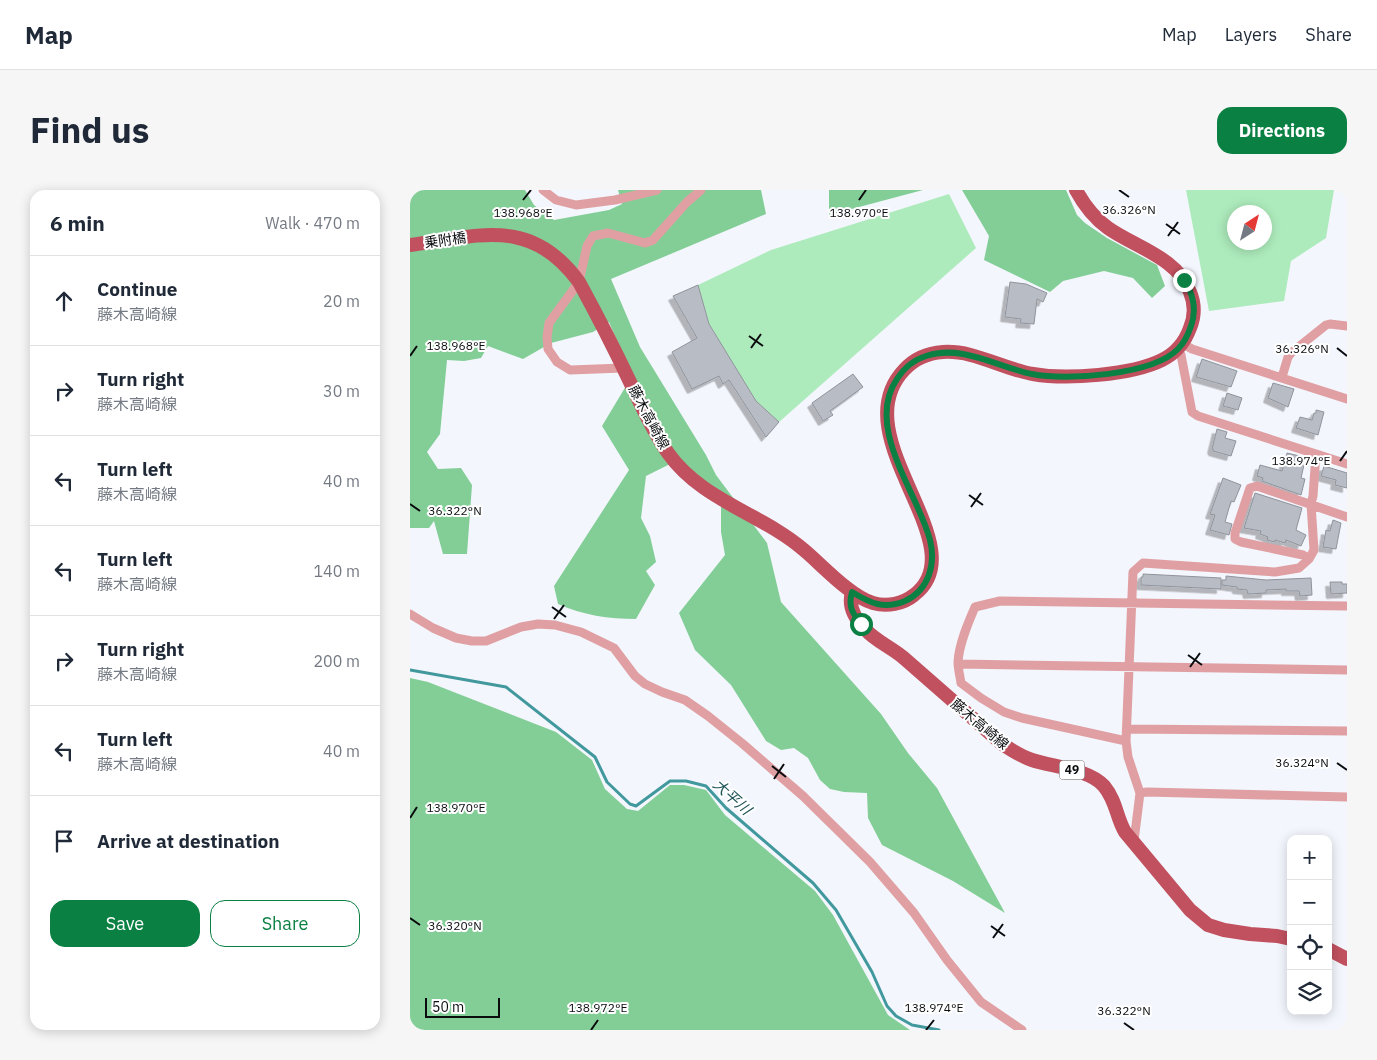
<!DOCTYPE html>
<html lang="en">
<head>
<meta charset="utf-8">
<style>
	:root { --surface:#fff; --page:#f6f6f7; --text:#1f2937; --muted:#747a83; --line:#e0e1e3; --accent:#0b8043 }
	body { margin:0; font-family:"IBM Plex Sans","Noto Sans JP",sans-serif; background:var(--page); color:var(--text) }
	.controls { position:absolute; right:15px; bottom:15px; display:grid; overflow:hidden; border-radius:10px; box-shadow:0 2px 12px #0003 }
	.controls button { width:45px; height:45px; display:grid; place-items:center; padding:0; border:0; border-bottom:1px solid var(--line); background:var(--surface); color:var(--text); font:25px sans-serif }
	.compass { position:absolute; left:817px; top:15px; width:45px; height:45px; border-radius:50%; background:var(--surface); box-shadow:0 2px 12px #0003; rotate:36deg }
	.scale { position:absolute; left:15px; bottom:12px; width:75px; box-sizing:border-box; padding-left:5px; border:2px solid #0a0c0e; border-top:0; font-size:14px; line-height:18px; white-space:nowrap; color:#0a0c0e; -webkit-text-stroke:4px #fff; paint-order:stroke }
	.stop { position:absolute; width:15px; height:15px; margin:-11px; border:4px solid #0b8043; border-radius:50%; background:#fff }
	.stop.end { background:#0b8043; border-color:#fff; box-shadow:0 1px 5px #0008 }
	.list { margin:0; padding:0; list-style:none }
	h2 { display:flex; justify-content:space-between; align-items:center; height:65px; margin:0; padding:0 20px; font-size:21px }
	h2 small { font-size:16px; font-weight:400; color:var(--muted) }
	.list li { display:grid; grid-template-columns:32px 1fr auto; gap:15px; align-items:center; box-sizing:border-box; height:90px; padding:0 20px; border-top:1px solid var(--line) }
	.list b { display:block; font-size:19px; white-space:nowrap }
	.list p { margin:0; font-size:16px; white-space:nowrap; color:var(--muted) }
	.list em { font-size:16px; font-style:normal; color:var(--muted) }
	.actions { display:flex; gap:10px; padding:15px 20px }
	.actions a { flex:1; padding:11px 0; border:1px solid var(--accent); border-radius:15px; text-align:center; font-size:18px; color:var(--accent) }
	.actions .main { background:var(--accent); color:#fff }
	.icon { flex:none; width:28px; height:28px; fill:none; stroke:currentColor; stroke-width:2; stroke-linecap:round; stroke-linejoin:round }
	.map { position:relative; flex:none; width:937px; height:840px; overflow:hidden; border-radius:15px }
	header { display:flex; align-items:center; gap:30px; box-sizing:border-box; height:70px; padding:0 25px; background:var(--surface); border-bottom:1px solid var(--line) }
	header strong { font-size:24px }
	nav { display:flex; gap:28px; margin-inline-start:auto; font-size:18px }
	.intro { display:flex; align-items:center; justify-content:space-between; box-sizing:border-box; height:120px; padding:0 30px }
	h1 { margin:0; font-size:35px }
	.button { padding:12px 22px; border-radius:15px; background:var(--accent); color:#fff; font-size:18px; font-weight:700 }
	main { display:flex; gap:30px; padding:0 30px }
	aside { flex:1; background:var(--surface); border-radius:15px; box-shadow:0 2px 12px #0003 }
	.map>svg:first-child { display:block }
</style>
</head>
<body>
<header>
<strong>Map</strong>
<nav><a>Map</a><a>Layers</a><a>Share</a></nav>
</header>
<div class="intro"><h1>Find us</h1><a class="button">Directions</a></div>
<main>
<aside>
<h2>6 min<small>Walk · 470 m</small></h2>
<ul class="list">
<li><svg class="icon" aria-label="ahead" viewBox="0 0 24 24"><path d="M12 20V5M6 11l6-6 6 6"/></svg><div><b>Continue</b><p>藤木高崎線</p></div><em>20 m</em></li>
<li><svg class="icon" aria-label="right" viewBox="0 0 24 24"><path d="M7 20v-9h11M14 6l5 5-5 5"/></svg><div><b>Turn right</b><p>藤木高崎線</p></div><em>30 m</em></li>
<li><svg class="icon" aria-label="left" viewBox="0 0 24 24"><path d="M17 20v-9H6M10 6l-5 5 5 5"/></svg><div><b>Turn left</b><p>藤木高崎線</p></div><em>40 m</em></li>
<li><svg class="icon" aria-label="left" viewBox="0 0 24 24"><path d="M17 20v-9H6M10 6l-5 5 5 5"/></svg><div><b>Turn left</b><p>藤木高崎線</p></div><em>140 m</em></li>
<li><svg class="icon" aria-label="right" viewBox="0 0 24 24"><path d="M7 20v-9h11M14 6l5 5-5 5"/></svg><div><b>Turn right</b><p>藤木高崎線</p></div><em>200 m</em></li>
<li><svg class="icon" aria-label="left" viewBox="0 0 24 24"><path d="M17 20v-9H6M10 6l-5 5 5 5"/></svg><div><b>Turn left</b><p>藤木高崎線</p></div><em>40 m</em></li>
<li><svg class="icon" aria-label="arrive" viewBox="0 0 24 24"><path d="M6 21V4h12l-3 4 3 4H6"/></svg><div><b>Arrive at destination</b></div></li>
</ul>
<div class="actions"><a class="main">Save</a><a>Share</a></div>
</aside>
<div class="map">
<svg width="937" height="840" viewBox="0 0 937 840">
	<defs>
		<filter id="shadow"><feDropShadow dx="-4.5" dy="4.5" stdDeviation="0" flood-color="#0004"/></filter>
	</defs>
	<rect width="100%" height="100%" fill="#f3f6fd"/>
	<path fill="#adebbc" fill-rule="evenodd" d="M776 0H924L916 48 881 71 874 111 799 121ZM854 22V52H824V22Z
		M539 4 566 58 369 232 346 211 299 134 288 95 361 60Z"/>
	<path fill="#83ce96" d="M0 0H115L124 15 144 30 199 20 212 14 208 0H351L356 24 201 89 230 157 296 265 306 285 357 353 371 412 471 524 498 563 527 598 595 723 543 691 472 655 458 628 457 603 434 602 420 599 410 590 398 568 384 558 371 560 356 551 321 495 285 460 269 423 315 365 311 342V306L268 270 236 286 231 328 240 346 246 372 236 381 245 395 226 429C199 429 172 425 148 414L144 396 219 280 192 236 222 186 199 132 183 142 141 153 113 169 78 156 71 168 54 171 37 170 30 244 17 262 28 279 51 278 62 295 57 364H33L24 331 19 338H0Z
		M419 0H513L419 25Z
		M552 0H656L667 25 675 33 697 48 747 75 755 96 742 108 723 88 694 81 653 91 640 102 574 70 579 46Z
		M0 488 18 492 146 542 182 570 195 599 217 619 228 621 260 595H274L296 600 315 625 405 701 423 725 478 825 500 840H0Z"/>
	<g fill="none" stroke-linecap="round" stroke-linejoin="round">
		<path stroke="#41989d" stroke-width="3" d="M0 480 96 497 185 567 197 592 220 614 226 616 260 591H276L296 596 316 618 403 693 426 720 462 782 477 816 486 826 502 835 529 840"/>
	</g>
	<path fill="#b8bcc4" stroke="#90939b" filter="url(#shadow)" d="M600 92 616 94 637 103 633 112 627 109 624 134 610 133 611 129 595 127Z
		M288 95 299 134 346 211 369 232 356 247 319 190 313 194 309 186 282 199 262 162 287 148 263 106Z
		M792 169 827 181 821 197 786 187Z
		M443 184 453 197 420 221 423 225 413 231 402 213Z
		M863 193 884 199 878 217 858 208Z
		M817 203 832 208 828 220 813 216Z
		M906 220 914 222 908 245 886 238 890 227 902 230 904 223H906Z
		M807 239 817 242 815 248 826 251 821 266 803 261V259H802Z
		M877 263 894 267 892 275H894L891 288 895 289 891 305 852 291 853 288 847 286 850 275 872 281Z
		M914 276 937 283V298L925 295 926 290 911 286Z
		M813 288 831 295 824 312 821 311 815 332 822 334 819 345 800 340 805 325 800 324Z
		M845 303 892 318 886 340 896 345 891 356 876 350 875 353 865 350V352L857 350 858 347 850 344 851 341 834 338Z
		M923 330 931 333 926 359 913 357 916 340 920 341Z
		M733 384 811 388V399L731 395V387H733Z
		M816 386 856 390 901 388 902 405 890 406 889 401H876V399L856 400V403L838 404 837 400 827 399V397L812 395V390H816Z
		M920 392H932V394H937V403L921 404Z"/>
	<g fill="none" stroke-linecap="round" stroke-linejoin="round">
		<path stroke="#e0a0a3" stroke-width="9" d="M133 0 146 10 166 15 205 10 247 0
			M773 154 782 159 937 209
			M768 159 771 165 782 222 788 226 937 274
			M213 178 160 180 147 172 138 159 137 147 139 133 169 92 177 56 183 46 198 43 235 53 243 50 277 12 291 0
			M872 187 878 167 881 163 916 135 920 134 937 136
			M899 369 893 365 831 352 825 349V343L840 298 847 296 937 327
			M0 424 23 438 46 448 62 451H76L111 437 128 434 145 435 171 442 204 458 225 486 235 494 252 502 275 510 298 526 333 554 393 606 460 672 504 723 537 770 571 812 612 840
			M548 474 937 480
			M717 539 937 541
			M716 551 612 528 594 522 571 508 551 493C550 486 548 479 548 472 549 454 558 433 565 417L590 411 937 416
			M730 603 737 602 937 607
			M724 651 730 603 718 567 716 551 723 382 733 373 865 382 889 378 899 369 904 360 901 314 903 306 906 264"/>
		<path stroke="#c1515f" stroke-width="14" d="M0 55C69 46 121 26 169 92 187 125 204 158 220 192 231 215 243 242 258 263 292 311 351 323 394 360 412 375 441 407 463 413 477 417 493 414 504 405 569 356 431 247 494 180 504 169 518 163 533 162 564 160 593 179 623 184 656 190 722 185 752 170 766 163 775 152 780 138 785 126 785 114 780 102 768 68 725 57 698 38 684 28 674 15 666 0
			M442 402C438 416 444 428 455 439 465 451 483 458 495 469 527 497 559 525 591 553 601 560 610 566 622 570 643 577 679 579 694 596 707 612 706 627 715 642L780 720 798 735 814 740 840 744 867 746 881 749
			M918 759 937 769"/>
	</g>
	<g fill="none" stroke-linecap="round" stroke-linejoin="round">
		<path stroke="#0b8043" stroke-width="6" d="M451 434C442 423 438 416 442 402 460 413 474 420 495 411 519 400 526 374 520 350 508 303 454 237 487 189 494 178 503 170 516 166 552 154 587 177 622 184 656 191 743 185 768 159 774 153 778 145 781 136 787 120 783 103 774 90"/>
	</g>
	<path fill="none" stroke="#0a0c0e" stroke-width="2" d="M709 0 719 7M113 10 121 0M449 10 456 0M756 34 770 44M758 46 768 32M339 146 353 156M341 158 351 144M927 158 937 166M0 166 7 156M930 271 937 261M559 305 573 315M0 314 10 321M561 317 571 303M142 417 156 427M144 429 154 415M778 465 792 475M780 477 790 463M927 573 937 580M362 576 376 587M364 589 374 574M0 628 7 617M0 728 10 735M581 736 595 746M583 748 593 734M714 833 724 840M181 840 188 830M516 840 524 830"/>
	<g text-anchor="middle" stroke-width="4" stroke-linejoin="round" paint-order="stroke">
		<rect fill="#fff" stroke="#545556" stroke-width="1" x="649.5" y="570.5" width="25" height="19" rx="4"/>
		<g font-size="12" font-weight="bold" fill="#0a0c0e">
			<text x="662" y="584">49</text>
		</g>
		<g font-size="14" fill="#0a0c0e" stroke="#fff">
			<text transform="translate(35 50) rotate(-8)" y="5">乗附橋</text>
			<text transform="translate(239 227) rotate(62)" y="5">藤木高崎線</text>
			<text transform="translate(570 534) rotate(40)" y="5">藤木高崎線</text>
		</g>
		<g font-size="15" font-style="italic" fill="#215659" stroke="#fff">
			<text transform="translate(322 607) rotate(42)" y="5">大平川</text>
		</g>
	</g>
	<g font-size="12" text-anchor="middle" fill="#0a0c0e" stroke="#fff" stroke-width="4" stroke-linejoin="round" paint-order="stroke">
		<text x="719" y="24">36.326°N</text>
		<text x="449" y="27">138.970°E</text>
		<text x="113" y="27">138.968°E</text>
		<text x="46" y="160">138.968°E</text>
		<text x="892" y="163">36.326°N</text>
		<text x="891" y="275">138.974°E</text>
		<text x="45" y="325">36.322°N</text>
		<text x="892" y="577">36.324°N</text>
		<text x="46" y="622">138.970°E</text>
		<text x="45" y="740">36.320°N</text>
		<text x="188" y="822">138.972°E</text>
		<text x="524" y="822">138.974°E</text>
		<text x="714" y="825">36.322°N</text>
	</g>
</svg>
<div class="controls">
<button>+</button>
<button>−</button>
<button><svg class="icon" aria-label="locate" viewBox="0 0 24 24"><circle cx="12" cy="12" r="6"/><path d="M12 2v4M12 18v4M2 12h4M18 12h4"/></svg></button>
<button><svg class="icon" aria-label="layers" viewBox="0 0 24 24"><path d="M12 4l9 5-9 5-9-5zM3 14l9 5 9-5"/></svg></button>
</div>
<svg class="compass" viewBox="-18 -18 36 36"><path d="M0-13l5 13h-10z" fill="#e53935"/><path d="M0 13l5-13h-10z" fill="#747a83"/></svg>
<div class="scale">50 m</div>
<div class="stop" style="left:451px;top:434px"></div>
<div class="stop end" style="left:774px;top:90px"></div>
</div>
</main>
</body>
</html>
